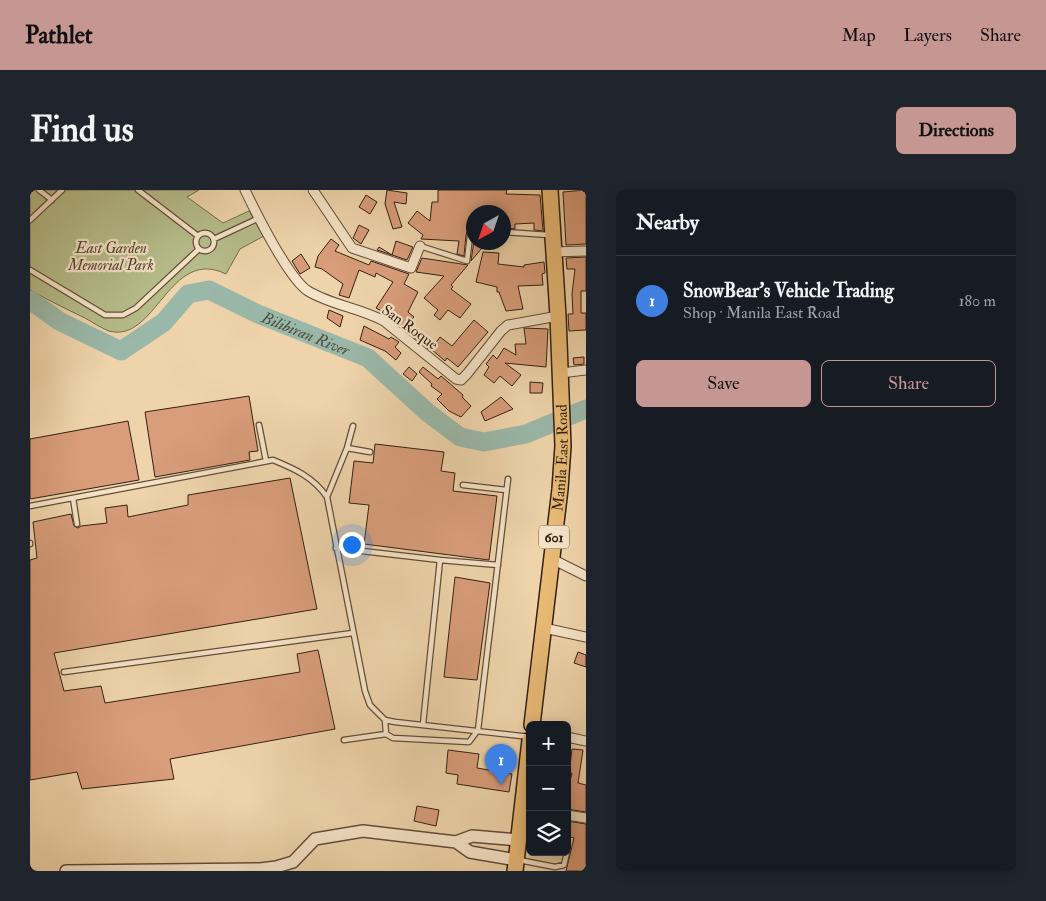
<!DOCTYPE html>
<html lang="en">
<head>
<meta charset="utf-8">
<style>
	:root { --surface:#171b24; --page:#20242c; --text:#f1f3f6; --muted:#9ea1a6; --line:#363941; --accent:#c59692 }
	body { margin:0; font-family:"IM FELL Double Pica",serif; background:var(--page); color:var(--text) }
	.controls { position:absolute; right:15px; bottom:15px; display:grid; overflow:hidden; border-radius:8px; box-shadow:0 2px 12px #0003 }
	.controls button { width:45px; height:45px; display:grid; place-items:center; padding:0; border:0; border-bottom:1px solid var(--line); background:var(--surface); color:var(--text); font:25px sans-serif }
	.compass { position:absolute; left:436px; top:15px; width:45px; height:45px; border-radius:50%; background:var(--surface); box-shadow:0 2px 12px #0003; rotate:220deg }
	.you { position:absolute; left:321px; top:354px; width:18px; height:18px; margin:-12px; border:4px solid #fff; border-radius:50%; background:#1a73e8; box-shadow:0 0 0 8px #1a73e833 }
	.badge { display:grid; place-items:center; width:32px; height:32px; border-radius:50%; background:var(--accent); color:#fff; font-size:16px; font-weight:700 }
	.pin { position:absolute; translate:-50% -41px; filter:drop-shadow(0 1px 2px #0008) }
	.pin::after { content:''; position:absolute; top:26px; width:18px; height:15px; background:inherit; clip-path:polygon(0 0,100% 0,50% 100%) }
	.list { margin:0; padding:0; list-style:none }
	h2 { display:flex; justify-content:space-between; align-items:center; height:65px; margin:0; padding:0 20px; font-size:21px }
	h2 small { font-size:16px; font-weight:400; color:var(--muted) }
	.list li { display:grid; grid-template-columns:32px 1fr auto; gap:15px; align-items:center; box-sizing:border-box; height:90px; padding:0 20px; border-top:1px solid var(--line) }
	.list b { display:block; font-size:19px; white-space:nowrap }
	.list p { margin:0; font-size:16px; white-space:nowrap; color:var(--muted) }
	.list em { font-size:16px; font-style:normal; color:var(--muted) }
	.actions { display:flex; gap:10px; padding:15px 20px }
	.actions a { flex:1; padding:11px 0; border:1px solid var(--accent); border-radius:8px; text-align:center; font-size:18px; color:var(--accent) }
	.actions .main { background:var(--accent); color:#111 }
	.icon { flex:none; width:28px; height:28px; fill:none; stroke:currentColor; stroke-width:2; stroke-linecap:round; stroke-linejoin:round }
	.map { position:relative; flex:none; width:556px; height:681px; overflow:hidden; border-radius:8px }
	header { display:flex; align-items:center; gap:30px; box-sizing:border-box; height:70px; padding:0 25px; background:var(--accent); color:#111 }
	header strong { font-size:24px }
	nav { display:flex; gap:28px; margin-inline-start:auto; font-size:18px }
	.intro { display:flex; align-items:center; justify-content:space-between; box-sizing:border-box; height:120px; padding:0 30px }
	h1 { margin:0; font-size:35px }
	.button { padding:12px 22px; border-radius:8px; background:var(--accent); color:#111; font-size:18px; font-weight:700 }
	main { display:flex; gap:30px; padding:0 30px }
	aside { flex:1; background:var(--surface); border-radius:8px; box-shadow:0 2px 12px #0003 }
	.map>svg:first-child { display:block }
</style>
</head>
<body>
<header>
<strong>Pathlet</strong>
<nav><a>Map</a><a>Layers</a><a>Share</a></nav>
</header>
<div class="intro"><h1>Find us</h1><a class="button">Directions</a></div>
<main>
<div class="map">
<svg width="556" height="681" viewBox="0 0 556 681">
	<rect width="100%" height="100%" fill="#efd4ab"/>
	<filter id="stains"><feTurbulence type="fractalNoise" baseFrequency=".004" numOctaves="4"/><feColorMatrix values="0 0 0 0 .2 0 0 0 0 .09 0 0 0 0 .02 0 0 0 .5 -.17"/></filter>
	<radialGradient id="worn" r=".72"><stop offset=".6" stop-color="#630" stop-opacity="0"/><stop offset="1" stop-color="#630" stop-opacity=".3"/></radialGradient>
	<path fill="#b6bd8b" stroke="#746e4e" d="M0 0H169L157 7 193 33 219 21 234 46 210 59 196 84C139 56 126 154 79 141 71 138 62 132 55 128 36 119 18 110 0 100Z"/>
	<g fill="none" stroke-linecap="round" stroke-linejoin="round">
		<path stroke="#9ab8a9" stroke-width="19" id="s1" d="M0 110 29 131 91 161 134 132 158 104 179 100 228 124 338 168 397 222 430 247 454 252 496 244 556 219"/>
	</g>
	<path fill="#d99d7b" stroke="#332012" d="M357 0 377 3 376 14 364 12 372 37 363 39 355 14Z
		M408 0H477L476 4 510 5 513 41 504 40V33L485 34V39L477 38V36H474V22H444V34L439 36 436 45 434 66 427 64 429 51 391 49 393 45 378 33 387 21 400 31 402 12H408Z
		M556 0V54L536 55 533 2Z
		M336 5 347 12 340 24 329 17Z
		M329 35 339 40 331 54 323 48Z
		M301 49 309 55 305 61 339 75 341 71 379 84 374 94 388 102 378 122 384 127 373 138 362 127 346 118 363 92 346 83 345 87 329 80 319 108 309 105 313 94 292 79 285 77 288 66Z
		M366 51 383 57 377 70 347 60 349 57 362 65Z
		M444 51V52H457L441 71Z
		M453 62 469 63 468 74 494 77V75L514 72 515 83 512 84 513 95 488 96 493 119 476 121 469 102H467V97L446 92Z
		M271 64 280 78 270 84 262 71Z
		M556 67V101H551V123H556V140L539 141 538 124H543L542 104 545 79H537L536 68Z
		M392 68 438 75 421 95 423 97 421 99 441 114 430 128 418 120 410 130 404 125 408 120 394 108 414 86 386 82Z
		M299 120 313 126 310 137 297 128Z
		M444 130 458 142 428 177 417 168 415 171 401 159 410 147 422 156Z
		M334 136 359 149 361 147 369 152 365 157 371 163 366 170 355 161 330 150Z
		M380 136 403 153 398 159 376 140Z
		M494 138 518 139 516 177 475 173 491 185 482 196 470 186 464 193 454 185 459 177 456 174 463 165 467 169 474 158 486 165 485 154H496Z
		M554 167V174L544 175 543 168Z
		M379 177 387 184 382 191 373 184Z
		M393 177 408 189 411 186 433 205 432 207 441 216 431 227 419 221 407 209 412 204 401 196 402 194 389 182Z
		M500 192 513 193 512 203H500Z
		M219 206 228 261 219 262 220 270 125 287 115 222Z
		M471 207 483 219 455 231 451 222Z
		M98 231 109 290 0 309V249Z
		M345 254 414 262 411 281 425 283 423 301 467 306 459 370 334 354 339 315 319 313 324 271 343 273Z
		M260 288 287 419 24 463 34 501 71 496 75 513 270 482 267 464 288 460 305 539 140 569 144 589 52 599 47 582 0 590V370L7 368 3 332 41 324 44 336 48 338 51 336 77 333 75 318 97 315 98 327 158 315V305Z
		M425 387 460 393 447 490 414 487Z
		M548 462 556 465V477L544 473Z
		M542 559 553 560 548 593 556 595V622L537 619V603L542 583H539Z
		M418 560 449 564 447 578 482 584 479 602 427 594 428 585 416 583Z
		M387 616 409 620 406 636 384 631Z
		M537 631 556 634V681H536L544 648 537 646Z"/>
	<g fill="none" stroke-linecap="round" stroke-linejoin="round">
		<g stroke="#624d38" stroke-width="7">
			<path id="service" d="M9 0 22 10
				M108 0 168 46
				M0 30 32 0
				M473 42 519 45
				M166 52a9 9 0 1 1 18 0a9 9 0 1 1-18 0Z
				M184 49 229 28
				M390 56 437 71 440 46 443 38
				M0 80 75 125H93L106 118 169 59
				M229 235 236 271
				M317 258 323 236
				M433 295 476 300
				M297 307 317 258 340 262
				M43 308 47 334
				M0 316 243 270C265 279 283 287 297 307L335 501 340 515 355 530 365 532 500 547
				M0 353V354
				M306 358 410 370 468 375
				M34 482 323 443
				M355 530 356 544 363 548 439 552 448 540 478 289
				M393 534 410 370
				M314 550 356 544
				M489 670 525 677 534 675 537 662"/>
		</g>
		<g stroke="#624d38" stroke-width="11">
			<path id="minor" d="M215 0C226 23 259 89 278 101 301 115 330 118 354 131L426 189 431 190 437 184 471 141 478 135 528 126
				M283 0 322 58 381 78 390 56
				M523 62 556 61
				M531 183 556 180
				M522 369 556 386
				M514 438 556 447
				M537 547 556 551
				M537 625 556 628"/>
		</g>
		<g stroke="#624d38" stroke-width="14">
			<path id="tertiary" d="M426 652 440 662 486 670
				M36 681 230 679 246 677 263 672 285 649 333 641 426 652 442 646 488 650"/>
		</g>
		<g stroke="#332012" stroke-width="18">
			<g id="primary">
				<path id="s2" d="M502 535 530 299 533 256 528 126 520 0"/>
				<path d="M485 681 500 550"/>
			</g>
		</g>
		<use href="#service" stroke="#f5e3c8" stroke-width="4.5"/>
		<use href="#minor" stroke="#f5e3c8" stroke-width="9"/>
		<use href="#tertiary" stroke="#f5e3c8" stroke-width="11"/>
		<use href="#primary" stroke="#e8ba76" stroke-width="15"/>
	</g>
	<g text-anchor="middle" stroke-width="4.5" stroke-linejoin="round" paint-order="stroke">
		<rect fill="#f5e3c8" stroke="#6d5a49" stroke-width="1" x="509" y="335.5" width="30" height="23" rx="4"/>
		<g font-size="14" font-weight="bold" fill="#332012">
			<text x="524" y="352">601</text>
		</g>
		<g font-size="15" font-style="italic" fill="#544730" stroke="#f5e3c8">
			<text x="81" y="63">East Garden<tspan x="81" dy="17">Memorial Park</tspan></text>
		</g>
		<g font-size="15" fill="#332012" stroke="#f5e3c8">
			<text transform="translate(380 137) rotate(36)" y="5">San Roque</text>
			<text dy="5" stroke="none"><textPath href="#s2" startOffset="269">Manila East Road</textPath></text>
		</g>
		<g font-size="16" font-style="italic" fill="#524e3f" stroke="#f5e3c8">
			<text dy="6" stroke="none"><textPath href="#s1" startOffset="321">Bilibiran River</textPath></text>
		</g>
	</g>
	<rect width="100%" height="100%" filter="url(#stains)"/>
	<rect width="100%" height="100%" fill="url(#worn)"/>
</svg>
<div class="controls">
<button>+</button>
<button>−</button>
<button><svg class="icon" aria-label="layers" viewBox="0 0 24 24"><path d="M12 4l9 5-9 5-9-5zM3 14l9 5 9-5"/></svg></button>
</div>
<svg class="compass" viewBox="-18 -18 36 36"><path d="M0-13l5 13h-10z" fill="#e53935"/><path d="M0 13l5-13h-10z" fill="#9ea1a6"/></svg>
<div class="you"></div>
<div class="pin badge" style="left:471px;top:595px;background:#3f7fe0">1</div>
</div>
<aside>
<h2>Nearby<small></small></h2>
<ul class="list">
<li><span class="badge" style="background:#3f7fe0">1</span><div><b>SnowBear's Vehicle Trading</b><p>Shop · Manila East Road</p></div><em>180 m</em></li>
</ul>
<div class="actions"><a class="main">Save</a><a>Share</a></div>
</aside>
</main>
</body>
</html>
